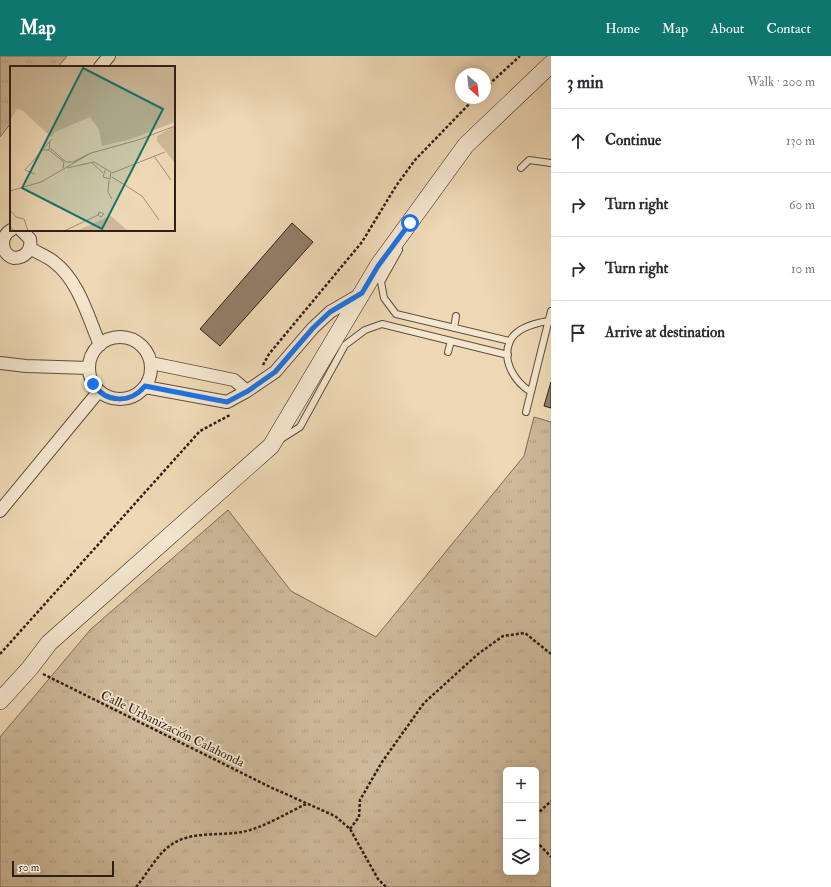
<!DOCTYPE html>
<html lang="en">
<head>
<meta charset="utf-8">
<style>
	:root { --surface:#fff; --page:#f7f7f7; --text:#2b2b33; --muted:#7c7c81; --line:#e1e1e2; --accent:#0f766e }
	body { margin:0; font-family:"IM FELL Double Pica",serif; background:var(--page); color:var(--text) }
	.controls { position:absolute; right:12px; bottom:12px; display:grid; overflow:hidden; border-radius:6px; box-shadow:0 2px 10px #0003 }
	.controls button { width:36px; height:36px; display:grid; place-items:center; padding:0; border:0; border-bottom:1px solid var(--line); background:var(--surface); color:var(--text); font:20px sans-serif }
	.compass { position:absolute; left:455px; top:12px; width:36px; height:36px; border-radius:50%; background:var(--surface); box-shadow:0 2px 10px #0003; rotate:153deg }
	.scale { position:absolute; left:12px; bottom:10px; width:102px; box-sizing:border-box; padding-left:4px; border:2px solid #301f17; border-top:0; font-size:11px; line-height:14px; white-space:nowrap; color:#301f17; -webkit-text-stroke:3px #f4e6cf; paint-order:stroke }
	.stop { position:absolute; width:12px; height:12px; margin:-9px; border:3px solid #1a73e8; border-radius:50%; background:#fff }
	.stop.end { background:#1a73e8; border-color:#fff; box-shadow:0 1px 4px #0008 }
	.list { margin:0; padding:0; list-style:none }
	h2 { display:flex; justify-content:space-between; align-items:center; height:52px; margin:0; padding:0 16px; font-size:17px }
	h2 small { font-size:13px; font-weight:400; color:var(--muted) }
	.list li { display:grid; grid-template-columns:26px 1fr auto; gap:12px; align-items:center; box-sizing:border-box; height:64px; padding:0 16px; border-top:1px solid var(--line) }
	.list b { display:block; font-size:15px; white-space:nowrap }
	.list em { font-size:13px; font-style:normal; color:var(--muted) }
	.icon { flex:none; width:22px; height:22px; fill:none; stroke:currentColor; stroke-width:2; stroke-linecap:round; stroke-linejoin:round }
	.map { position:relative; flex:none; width:551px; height:831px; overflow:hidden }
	header { display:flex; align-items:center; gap:24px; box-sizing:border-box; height:56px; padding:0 20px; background:var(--accent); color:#fff }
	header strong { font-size:19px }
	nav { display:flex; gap:22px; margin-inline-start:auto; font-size:14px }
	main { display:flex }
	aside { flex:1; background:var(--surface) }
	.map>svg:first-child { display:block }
</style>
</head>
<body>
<header>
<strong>Map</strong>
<nav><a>Home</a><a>Map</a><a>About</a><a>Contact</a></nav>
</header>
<main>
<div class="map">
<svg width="551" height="831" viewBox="0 0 551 831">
	<defs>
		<pattern id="grass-tufts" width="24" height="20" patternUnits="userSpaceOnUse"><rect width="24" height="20" fill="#ceb99a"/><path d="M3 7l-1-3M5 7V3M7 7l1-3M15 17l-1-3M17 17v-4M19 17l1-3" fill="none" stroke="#b19f84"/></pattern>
	</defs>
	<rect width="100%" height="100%" fill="#eed8b5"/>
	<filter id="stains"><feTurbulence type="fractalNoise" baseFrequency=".005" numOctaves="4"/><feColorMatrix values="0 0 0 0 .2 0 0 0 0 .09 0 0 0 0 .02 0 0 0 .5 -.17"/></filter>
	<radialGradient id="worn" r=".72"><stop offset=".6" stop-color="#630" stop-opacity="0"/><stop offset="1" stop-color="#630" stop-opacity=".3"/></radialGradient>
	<path fill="url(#grass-tufts)" stroke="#7f6c58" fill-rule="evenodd" d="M0 0H67L58 11H11V67L0 81Z
		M534 361 551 366V831H0V681L91 573 228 454 291 535 376 581 524 400ZM506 714H536V816H506Z"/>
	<path fill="#937f69" stroke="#301f17" d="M292 167 313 186 220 290 200 273Z
		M551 326V352L544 350Z"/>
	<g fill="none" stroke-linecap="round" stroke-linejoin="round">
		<g stroke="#604d3e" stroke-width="8">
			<path id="lane" d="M521 112 529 104 551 107
				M399 194 381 226 384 242 396 258 510 285
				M454 272 456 260
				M448 296 451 285
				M531 336C515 326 501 305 510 285 516 272 536 267 548 265
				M526 356 551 255
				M281 383 300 371 345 289 365 274 382 268 508 299"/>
		</g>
		<g stroke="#604d3e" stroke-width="14">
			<path id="street" d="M100 11 109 0
				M11 174C0 180 0 198 14 202 25 202 32 194 30 183L21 174
				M30 192C37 197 47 200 54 206 79 225 88 261 100 289
				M89 312a31 31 0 1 1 62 0a31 31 0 1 1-62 0Z
				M0 307 26 310 89 312
				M151 307 234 324 247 335
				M145 331 227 346 247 335 275 316 313 272 330 256 361 238
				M0 455 99 335"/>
		</g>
		<g stroke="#301f17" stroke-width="18">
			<path id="secondary" d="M0 645 30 612 49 587 271 390 378 210 466 89 551 8"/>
		</g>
		<path stroke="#301f17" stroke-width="2.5" stroke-dasharray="3 2" stroke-linecap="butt" d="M485 32 520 0
			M263 309 269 298 362 186 396 130 415 104 475 42
			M0 598 200 375 230 359
			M43 618 270 731 335 760 350 773 378 823 386 831
			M536 759 551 745
			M536 765 537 786 551 801
			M350 773 359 761 360 744 382 706 424 647 478 598 503 580 525 577 551 598
			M136 831C148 817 158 796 174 787 194 775 220 780 242 776 263 772 287 757 306 748"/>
		<use href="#lane" stroke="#f4e6cf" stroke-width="6"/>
		<use href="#street" stroke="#f4e6cf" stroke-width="12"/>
		<use href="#secondary" stroke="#f4e6cf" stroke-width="17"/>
	</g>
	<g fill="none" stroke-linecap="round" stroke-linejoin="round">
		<path stroke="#1a73e8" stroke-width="5" d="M93 328C106 347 130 348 145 330L227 346 248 335 275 316 313 272 330 256 362 237 378 210 410 167"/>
	</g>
	<g text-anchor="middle" stroke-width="3.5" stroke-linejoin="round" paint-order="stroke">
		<g font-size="13" fill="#301f17" stroke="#f4e6cf">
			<text transform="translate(173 672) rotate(26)" y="5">Calle Urbanización Calahonda</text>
		</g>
	</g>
	<g transform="translate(10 10)">
		<rect width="165" height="165" fill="#eed8b5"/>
		<path d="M0 0H165V56L121 73 92 80 89 64 80 51 45 66 41 71 12 44 7 43 0 54ZM165 60V97L147 75V70ZM101 150 118 165H66L100 150Z" fill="#ceb99a"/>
		<path fill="none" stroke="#a28e76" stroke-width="1" d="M40 82 56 96H63L81 87M32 84H39L40 75M39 84 54 96 53 102M144 90 161 114M81 96 93 107M57 102 84 96 101 106 100 113 93 111 95 104M102 107 155 86M25 108 15 104 42 73M102 111 132 130 149 154M99 114 98 126 102 133M0 125 31 116 81 87 128 74 165 60M0 144 6 151 14 153 18 165M0 152V160L4 165M54 165 88 149 89 146 94 148 91 151 88 149"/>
		<path fill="#0f766e" fill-opacity="0.15" stroke="#0f766e" stroke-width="2" d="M73 2 153 43 92 163 12 122Z"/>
		<rect width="165" height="165" fill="none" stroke="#301f17" stroke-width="2"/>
	</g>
	<rect width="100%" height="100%" filter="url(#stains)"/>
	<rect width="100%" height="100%" fill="url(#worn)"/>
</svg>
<div class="controls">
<button>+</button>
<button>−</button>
<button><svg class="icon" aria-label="layers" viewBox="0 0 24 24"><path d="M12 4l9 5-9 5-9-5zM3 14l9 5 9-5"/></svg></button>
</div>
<svg class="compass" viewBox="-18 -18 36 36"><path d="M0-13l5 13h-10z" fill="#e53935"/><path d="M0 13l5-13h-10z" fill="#7c7c81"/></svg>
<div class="scale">50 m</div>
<div class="stop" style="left:410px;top:167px"></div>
<div class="stop end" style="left:93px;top:328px"></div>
</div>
<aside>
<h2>3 min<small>Walk · 200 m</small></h2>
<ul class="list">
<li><svg class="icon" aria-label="ahead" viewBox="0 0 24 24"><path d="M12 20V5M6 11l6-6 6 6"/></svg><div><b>Continue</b></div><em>130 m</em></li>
<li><svg class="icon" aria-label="right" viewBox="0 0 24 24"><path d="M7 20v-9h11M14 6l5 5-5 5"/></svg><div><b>Turn right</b></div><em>60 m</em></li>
<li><svg class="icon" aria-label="right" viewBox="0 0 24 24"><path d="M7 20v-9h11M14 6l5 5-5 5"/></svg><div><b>Turn right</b></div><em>10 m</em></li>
<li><svg class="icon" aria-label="arrive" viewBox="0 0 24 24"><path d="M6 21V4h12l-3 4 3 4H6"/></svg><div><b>Arrive at destination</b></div></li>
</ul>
</aside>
</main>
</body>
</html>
